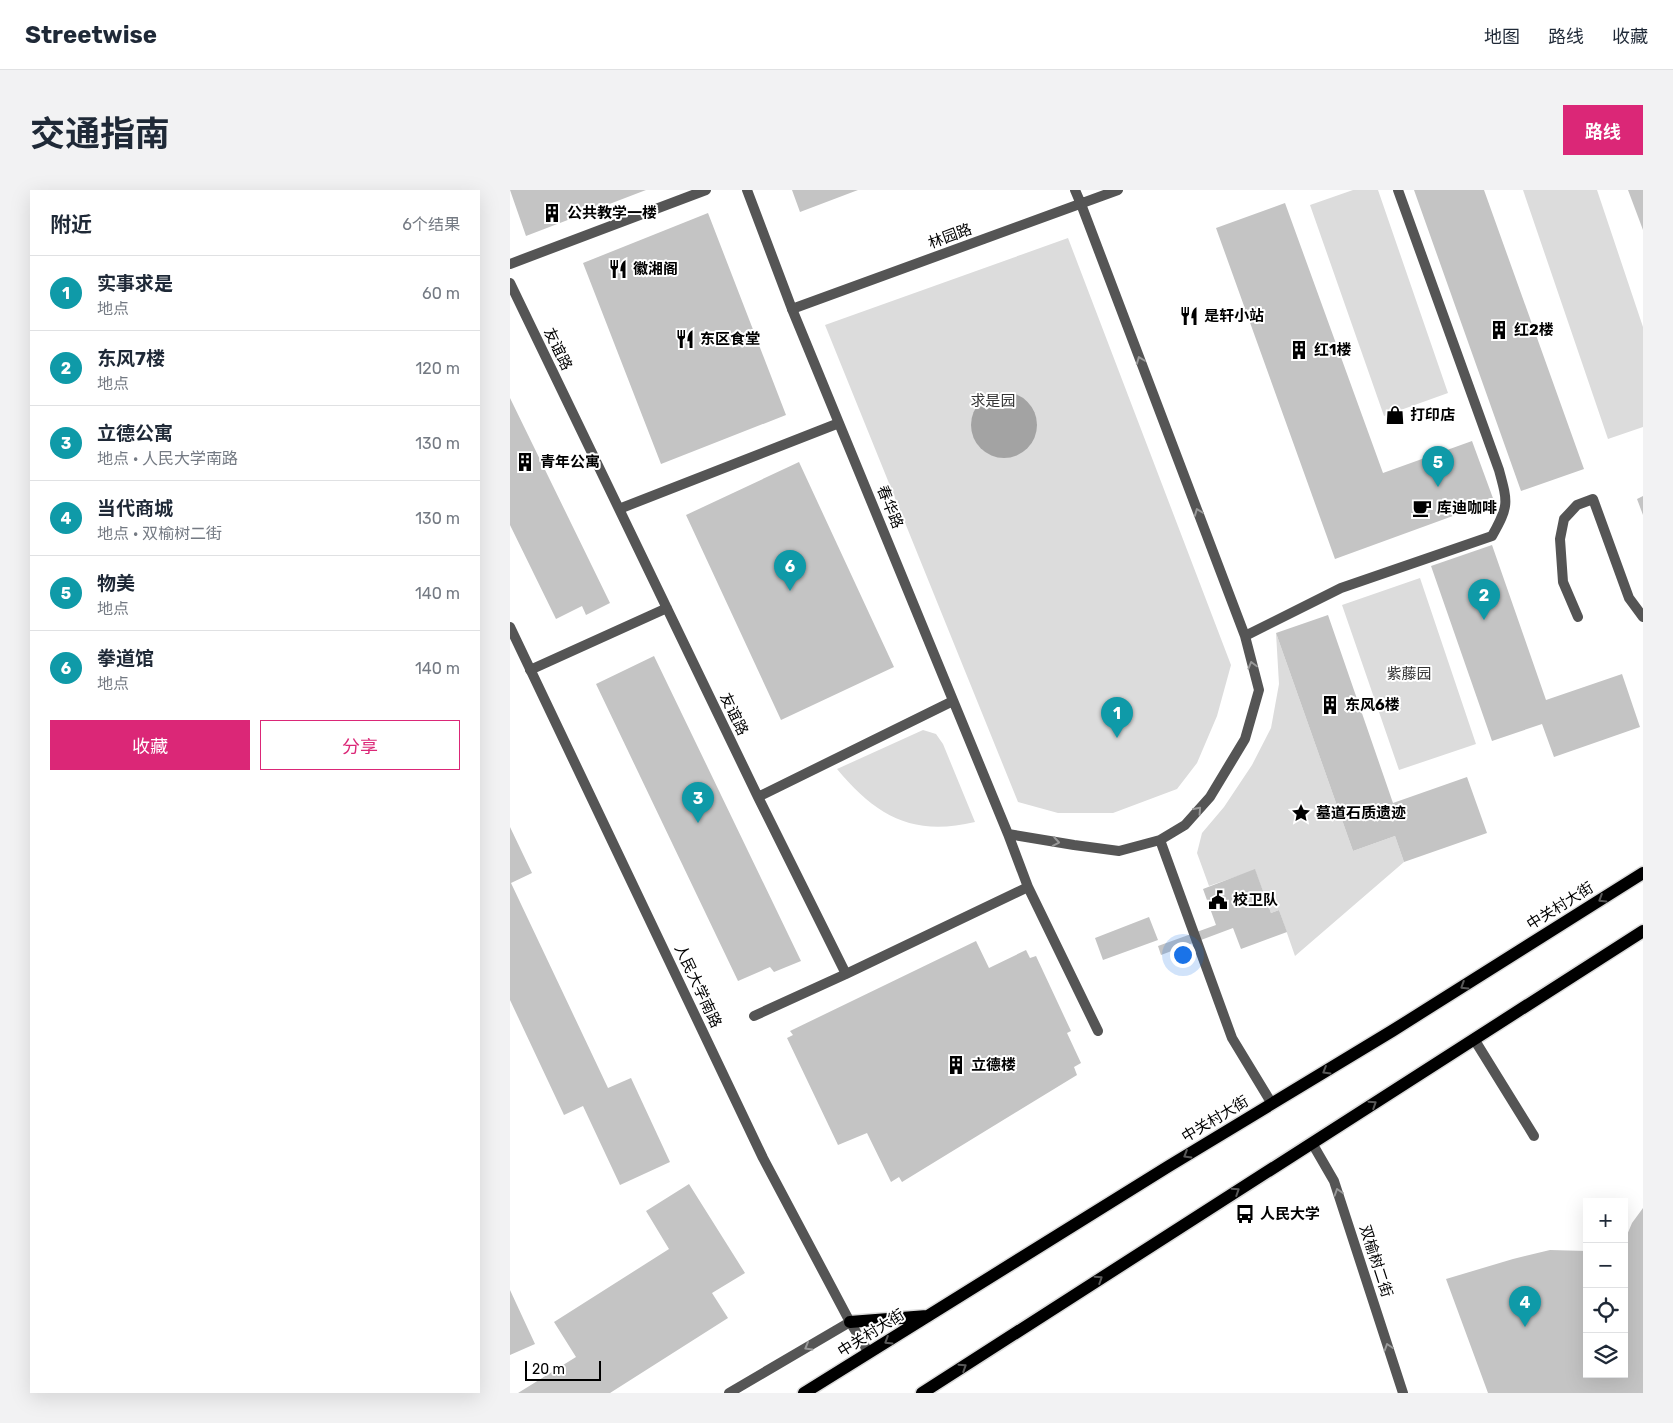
<!DOCTYPE html>
<html lang="zh">
<head>
<meta charset="utf-8">
<style>
	:root { --surface:#fff; --page:#f2f2f3; --text:#1f2937; --muted:#747a83; --line:#e0e1e3; --accent:#db2777 }
	body { margin:0; font-family:Rubik,"Noto Sans SC",sans-serif; background:var(--page); color:var(--text) }
	.controls { position:absolute; right:15px; bottom:15px; display:grid; overflow:hidden; border-radius:0px; box-shadow:0 5px 20px #0002 }
	.controls button { width:45px; height:45px; display:grid; place-items:center; padding:0; border:0; border-bottom:1px solid var(--line); background:var(--surface); color:var(--text); font:25px sans-serif }
	.scale { position:absolute; left:15px; bottom:12px; width:76px; box-sizing:border-box; padding-left:5px; border:2px solid #000; border-top:0; font-size:14px; line-height:18px; white-space:nowrap; color:#000; -webkit-text-stroke:4px #fff; paint-order:stroke }
	.you { position:absolute; left:672px; top:764px; width:18px; height:18px; margin:-12px; border:4px solid #fff; border-radius:50%; background:#1a73e8; box-shadow:0 0 0 8px #1a73e833 }
	.badge { display:grid; place-items:center; width:32px; height:32px; border-radius:50%; background:var(--accent); color:#fff; font-size:16px; font-weight:700 }
	.pin { position:absolute; translate:-50% -41px; filter:drop-shadow(0 1px 2px #0008) }
	.pin::after { content:''; position:absolute; top:26px; width:18px; height:15px; background:inherit; clip-path:polygon(0 0,100% 0,50% 100%) }
	.list { margin:0; padding:0; list-style:none }
	h2 { display:flex; justify-content:space-between; align-items:center; height:65px; margin:0; padding:0 20px; font-size:21px }
	h2 small { font-size:16px; font-weight:400; color:var(--muted) }
	.list li { display:grid; grid-template-columns:32px 1fr auto; gap:15px; align-items:center; box-sizing:border-box; height:75px; padding:0 20px; border-top:1px solid var(--line) }
	.list b { display:block; font-size:19px; white-space:nowrap }
	.list p { margin:0; font-size:16px; white-space:nowrap; color:var(--muted) }
	.list em { font-size:16px; font-style:normal; color:var(--muted) }
	.actions { display:flex; gap:10px; padding:15px 20px }
	.actions a { flex:1; padding:11px 0; border:1px solid var(--accent); border-radius:0px; text-align:center; font-size:18px; color:var(--accent) }
	.actions .main { background:var(--accent); color:#fff }
	.icon { flex:none; width:28px; height:28px; fill:none; stroke:currentColor; stroke-width:2; stroke-linecap:round; stroke-linejoin:round }
	.map { position:relative; flex:none; width:1133px; height:1203px; overflow:hidden; border-radius:0px }
	header { display:flex; align-items:center; gap:30px; box-sizing:border-box; height:70px; padding:0 25px; background:var(--surface); border-bottom:1px solid var(--line) }
	header strong { font-size:24px }
	nav { display:flex; gap:28px; margin-inline-start:auto; font-size:18px }
	.intro { display:flex; align-items:center; justify-content:space-between; box-sizing:border-box; height:120px; padding:0 30px }
	h1 { margin:0; font-size:35px }
	.button { padding:12px 22px; border-radius:0px; background:var(--accent); color:#fff; font-size:18px; font-weight:700 }
	main { display:flex; gap:30px; padding:0 30px }
	aside { flex:1; background:var(--surface); border-radius:0px; box-shadow:0 5px 20px #0002 }
	.map>svg:first-child { display:block }
</style>
</head>
<body>
<header>
<strong>Streetwise</strong>
<nav><a>地图</a><a>路线</a><a>收藏</a></nav>
</header>
<div class="intro"><h1>交通指南</h1><a class="button">路线</a></div>
<main>
<aside>
<h2>附近<small>6个结果</small></h2>
<ul class="list">
<li><span class="badge" style="background:#0f9aa8">1</span><div><b>实事求是</b><p>地点</p></div><em>60 m</em></li>
<li><span class="badge" style="background:#0f9aa8">2</span><div><b>东风7楼</b><p>地点</p></div><em>120 m</em></li>
<li><span class="badge" style="background:#0f9aa8">3</span><div><b>立德公寓</b><p>地点 · 人民大学南路</p></div><em>130 m</em></li>
<li><span class="badge" style="background:#0f9aa8">4</span><div><b>当代商城</b><p>地点 · 双榆树二街</p></div><em>130 m</em></li>
<li><span class="badge" style="background:#0f9aa8">5</span><div><b>物美</b><p>地点</p></div><em>140 m</em></li>
<li><span class="badge" style="background:#0f9aa8">6</span><div><b>拳道馆</b><p>地点</p></div><em>140 m</em></li>
</ul>
<div class="actions"><a class="main">收藏</a><a>分享</a></div>
</aside>
<div class="map">
<svg width="1133" height="1203" viewBox="0 0 1133 1203">
	<rect width="100%" height="100%" fill="#fff"/>
	<path fill="#dcdcdc" d="M843 0H868L938 203 874 226 800 15Z
		M1013 0H1087L1133 137V237L1098 249Z
		M558 48 721 475 707 526 687 573 667 599 603 623H548L508 612 315 135Z
		M910 388 966 554 889 580 832 415Z
		M766 443 843 661 885 646 894 672 785 766 769 720 761 723 745 680 699 696 687 663 692 643 714 617 742 575 761 538 769 494Z
		M413 540 426 544 433 554 465 632C403 647 366 626 327 579Z"/>
	<path fill="#a3a3a3" d="M461 235a33 33 0 1 1 66 0a33 33 0 1 1-66 0Z"/>
	<path fill="#c4c4c4" d="M0 0H136L16 46Z
		M282 0H348L290 22Z
		M904 0H974L1074 279 1011 301Z
		M1118 0H1133V40Z
		M775 13 873 283 962 251 984 311 825 369 706 38Z
		M198 23 276 225 151 274 73 73Z
		M0 208 100 413 76 425 72 416 46 429 0 335Z
		M289 272 384 477 271 530 176 325Z
		M1133 306V325L1127 309Z
		M982 355 1036 510 1112 484 1130 537 1044 567 1032 534 982 551 921 376Z
		M818 425 883 613 957 587 977 643 894 672 885 646 843 661 766 443Z
		M144 466 291 771 264 782 260 777 228 791 86 494Z
		M0 637 22 683 1 693 98 898 121 888 160 972 110 995 73 916 54 925 0 810Z
		M745 679 761 723 769 720 777 742 731 759 723 738 651 765 648 756 706 735 693 699Z
		M639 727 648 750 593 770 585 748Z
		M466 751 479 778 516 760 520 768 526 766 561 841 557 843 571 873 564 877 567 885 392 992 389 987 381 992 357 943 328 955 277 848 283 845 280 841Z
		M179 994 235 1083 202 1103 218 1128 100 1203H8L66 1167 44 1132 159 1059 136 1021Z
		M1133 1018V1203H978L936 1089 1003 1069 1040 1060 1077 1061V1184H1114V1052L1122 1033Z
		M0 1100 25 1154 0 1165Z"/>
	<g fill="none" stroke-linecap="round" stroke-linejoin="round">
		<g stroke="#dbdbdb" stroke-width="15">
			<path id="primary" d="M340 1132 417 1126
				M294 1203 659 976 882 841 1133 683
				M412 1203 1133 741"/>
		</g>
		<path stroke="#555" stroke-width="10" d="M0 74 196 0
			M0 93 248 607 336 784 518 697
			M282 119 498 644 518 697 588 841
			M109 319 329 233
			M1068 427 1053 392 1050 349 1054 329 1067 315 1083 309 1119 408 1133 427
			M735 446 831 398 982 346C999 316 998 313 989 280L888 0
			M20 480 157 418
			M248 607 443 511
			M498 644 564 655 609 661 650 650 675 635 700 607 735 549 749 500 735 446 571 14
			M650 650 722 848 762 914
			M244 826 336 784
			M964 849 1024 946"/>
		<path stroke="#555" stroke-width="10" d="M237 0 282 119 608 0
			M565 0 571 14
			M0 437 253 968 340 1132 359 1163
			M802 953 824 991 893 1203"/>
		<path stroke="#555" stroke-width="10" d="M219 1203 340 1132"/>
		<use href="#primary" stroke="#000" stroke-width="12"/>
	</g>
	<defs><path id="oneway-chevron" d="M-2-3.5L2.5 0L-2 3.5" fill="none" stroke-width="1.6" stroke-linecap="round" stroke-linejoin="round" transform="scale(1.25)"/></defs>
	<g stroke="#999">
		<use href="#oneway-chevron" transform="translate(630 170) rotate(-111)"/>
		<use href="#oneway-chevron" transform="translate(688 322) rotate(-111)"/>
		<use href="#oneway-chevron" transform="translate(742 475) rotate(-105)"/>
		<use href="#oneway-chevron" transform="translate(688 620) rotate(-48)"/>
		<use href="#oneway-chevron" transform="translate(546 652) rotate(10)"/>
		<use href="#oneway-chevron" transform="translate(828 1002) rotate(-108)"/>
		<use href="#oneway-chevron" transform="translate(298 1157) rotate(150)"/>
		<use href="#oneway-chevron" transform="translate(878 1157) rotate(-108)"/>
	</g>
	<g stroke="#595959">
		<use href="#oneway-chevron" transform="translate(1092 709) rotate(148)"/>
		<use href="#oneway-chevron" transform="translate(954 796) rotate(148)"/>
		<use href="#oneway-chevron" transform="translate(816 881) rotate(149)"/>
		<use href="#oneway-chevron" transform="translate(863 914) rotate(-33)"/>
		<use href="#oneway-chevron" transform="translate(677 965) rotate(149)"/>
		<use href="#oneway-chevron" transform="translate(726 1001) rotate(-33)"/>
		<use href="#oneway-chevron" transform="translate(589 1089) rotate(-33)"/>
		<use href="#oneway-chevron" transform="translate(378 1151) rotate(148)"/>
		<use href="#oneway-chevron" transform="translate(453 1177) rotate(-33)"/>
	</g>
	<defs>
		<g id="building-bare" transform="scale(1.5)"><path d="M-4-6H4V6H1V3H-1V6H-4ZM-2.5-4.3h1.7v1.8h-1.7ZM.8-4.3h1.7v1.8H.8ZM-2.5-1h1.7V.8h-1.7ZM.8-1h1.7V.8H.8Z" fill="#000" stroke="#fff" stroke-width="2.5" paint-order="stroke"/></g>
		<g id="restaurant-bare" transform="scale(1.5)"><path d="M-5-6h1v4h1v-4h1v4h1v-4h1v5L-1.5 .5V6h-2V.5L-5-1ZM5-6V6H3V1.5H1.5Q1.5-4 5-6Z" fill="#000" stroke="#fff" stroke-width="2.5" paint-order="stroke"/></g>
		<g id="shop-bare" transform="scale(1.5)"><path d="M-5-2.5h2.3a2.7 3.5 0 0 1 5.4 0H5L5.5 6h-11ZM-1.5-2.5h3a1.5 2.3 0 0 0-3 0Z" fill="#000" stroke="#fff" stroke-width="2.5" paint-order="stroke"/></g>
		<g id="cafe-bare" transform="scale(1.5)"><path d="M-5.5-4.5H6V0H3Q3 3.5 0 3.5H-2.5Q-5.5 3.5-5.5 0ZM3-3.2v2h1.7v-2ZM-6 4.5H4V6H-6Z" fill="#000" stroke="#fff" stroke-width="2.5" paint-order="stroke"/></g>
		<g id="sight-bare" transform="scale(1.5)"><path d="M0-6L1.8-2.2L6-1.7L2.9 1.2L3.7 5.4L0 3.3L-3.7 5.4L-2.9 1.2L-6-1.7L-1.8-2.2Z" fill="#000" stroke="#fff" stroke-width="2.5" paint-order="stroke"/></g>
		<g id="civic-bare" transform="scale(1.5)"><path d="M-.6-6.5H3V-4.5H.6V-3L4-1V1h2V6H-6V1h2V-1L-.6-3ZM-1.2 2.5V6h2.4V2.5Z" fill="#000" stroke="#fff" stroke-width="2.5" paint-order="stroke"/></g>
		<g id="bus-bare" transform="scale(1.5)"><path d="M-5-6H5V4H4V6H2V4H-2V6H-4V4H-5ZM-3.5-4V0h7V-4ZM-3.5 1.2v1.5H-2V1.2ZM2 1.2v1.5H3.5V1.2Z" fill="#000" stroke="#fff" stroke-width="2.5" paint-order="stroke"/></g>
	</defs>
	<g fill-rule="evenodd">
		<use href="#building-bare" x="42" y="23"/>
		<use href="#restaurant-bare" x="108" y="79"/>
		<use href="#restaurant-bare" x="679" y="126"/>
		<use href="#building-bare" x="989" y="140"/>
		<use href="#restaurant-bare" x="175" y="149"/>
		<use href="#building-bare" x="789" y="160"/>
		<use href="#shop-bare" x="885" y="225"/>
		<use href="#building-bare" x="15" y="272"/>
		<use href="#cafe-bare" x="912" y="318"/>
		<use href="#building-bare" x="820" y="515"/>
		<use href="#sight-bare" x="791" y="623"/>
		<use href="#civic-bare" x="708" y="710"/>
		<use href="#building-bare" x="446" y="875"/>
		<use href="#bus-bare" x="735" y="1024"/>
	</g>
	<g text-anchor="middle" stroke-width="4" stroke-linejoin="round" paint-order="stroke">
		<g font-size="15" font-weight="bold" fill="#000" stroke="#fff" text-anchor="start">
			<text x="57" y="28">公共教学一楼</text>
			<text x="123" y="84">徽湘阁</text>
			<text x="694" y="131">是轩小站</text>
			<text x="1004" y="145">红2楼</text>
			<text x="190" y="154">东区食堂</text>
			<text x="804" y="165">红1楼</text>
			<text x="900" y="230">打印店</text>
			<text x="30" y="277">青年公寓</text>
			<text x="927" y="323">库迪咖啡</text>
			<text x="835" y="520">东风6楼</text>
			<text x="806" y="628">墓道石质遗迹</text>
			<text x="723" y="715">校卫队</text>
			<text x="461" y="880">立德楼</text>
			<text x="750" y="1029">人民大学</text>
		</g>
		<g font-size="15" fill="#000" stroke="#fff">
			<text transform="translate(440 46) rotate(-20)" y="5">林园路</text>
			<text transform="translate(48 159) rotate(64)" y="5">友谊路</text>
			<text transform="translate(380 317) rotate(68)" y="5">春华路</text>
			<text transform="translate(224 524) rotate(64)" y="5">友谊路</text>
			<text transform="translate(1050 716) rotate(-32)" y="5">中关村大街</text>
			<text transform="translate(188 796) rotate(65)" y="5">人民大学南路</text>
			<text transform="translate(705 929) rotate(-31)" y="5">中关村大街</text>
			<text transform="translate(866 1071) rotate(72)" y="5">双榆树二街</text>
			<text transform="translate(361 1143) rotate(-32)" y="5">中关村大街</text>
		</g>
		<g font-size="15" fill="#333" stroke="#fff">
			<text x="483" y="216">求是园</text>
			<text x="899" y="489">紫藤园</text>
		</g>
	</g>
</svg>
<div class="controls">
<button>+</button>
<button>−</button>
<button><svg class="icon" aria-label="locate" viewBox="0 0 24 24"><circle cx="12" cy="12" r="6"/><path d="M12 2v4M12 18v4M2 12h4M18 12h4"/></svg></button>
<button><svg class="icon" aria-label="layers" viewBox="0 0 24 24"><path d="M12 4l9 5-9 5-9-5zM3 14l9 5 9-5"/></svg></button>
</div>
<div class="scale">20 m</div>
<div class="you"></div>
<div class="pin badge" style="left:607px;top:548px;background:#0f9aa8">1</div>
<div class="pin badge" style="left:974px;top:430px;background:#0f9aa8">2</div>
<div class="pin badge" style="left:188px;top:633px;background:#0f9aa8">3</div>
<div class="pin badge" style="left:1015px;top:1137px;background:#0f9aa8">4</div>
<div class="pin badge" style="left:928px;top:297px;background:#0f9aa8">5</div>
<div class="pin badge" style="left:280px;top:401px;background:#0f9aa8">6</div>
</div>
</main>
</body>
</html>
